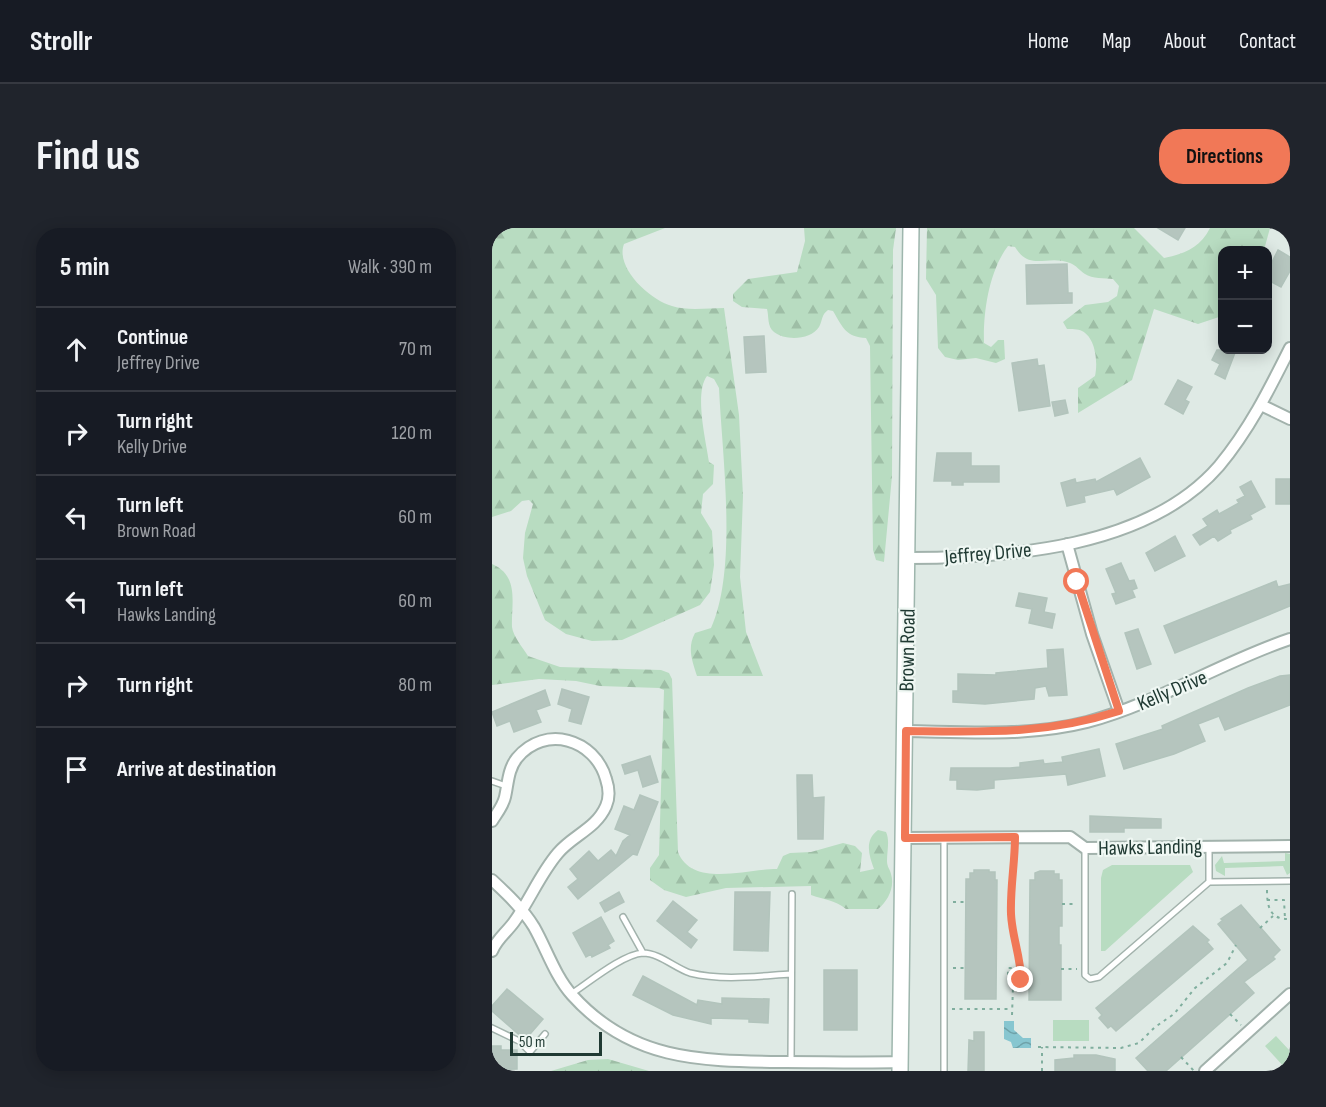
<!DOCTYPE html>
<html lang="en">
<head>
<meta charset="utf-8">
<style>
	:root { --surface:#171b24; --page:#20242c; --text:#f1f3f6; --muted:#9ea1a6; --line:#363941; --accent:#f17857 }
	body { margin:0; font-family:"Sofia Sans Condensed",sans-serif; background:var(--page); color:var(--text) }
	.controls { position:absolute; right:18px; top:18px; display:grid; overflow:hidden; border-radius:12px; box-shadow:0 3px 15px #0003 }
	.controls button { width:54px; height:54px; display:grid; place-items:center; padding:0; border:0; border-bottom:2px solid var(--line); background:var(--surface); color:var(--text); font:30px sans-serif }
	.scale { position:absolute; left:18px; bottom:15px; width:92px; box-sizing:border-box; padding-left:6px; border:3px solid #203a33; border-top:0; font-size:16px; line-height:21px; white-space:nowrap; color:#203a33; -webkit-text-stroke:4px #eff7f3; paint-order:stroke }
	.stop { position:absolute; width:18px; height:18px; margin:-14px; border:4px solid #f17857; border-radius:50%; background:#fff }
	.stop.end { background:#f17857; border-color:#fff; box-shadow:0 2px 6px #0008 }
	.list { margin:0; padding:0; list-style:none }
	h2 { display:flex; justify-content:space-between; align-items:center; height:78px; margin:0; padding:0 24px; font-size:26px }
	h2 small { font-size:20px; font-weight:400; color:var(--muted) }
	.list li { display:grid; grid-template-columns:39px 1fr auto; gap:18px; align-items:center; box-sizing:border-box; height:84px; padding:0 24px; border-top:2px solid var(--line) }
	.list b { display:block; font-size:22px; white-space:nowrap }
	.list p { margin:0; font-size:20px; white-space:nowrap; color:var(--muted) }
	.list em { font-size:20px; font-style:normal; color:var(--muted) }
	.icon { flex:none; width:33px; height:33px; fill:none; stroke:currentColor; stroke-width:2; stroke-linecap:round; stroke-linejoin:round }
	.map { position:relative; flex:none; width:798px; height:843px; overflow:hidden; border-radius:24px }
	header { display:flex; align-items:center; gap:36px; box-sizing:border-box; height:84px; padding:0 30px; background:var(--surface); border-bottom:2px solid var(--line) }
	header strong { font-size:28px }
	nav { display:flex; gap:33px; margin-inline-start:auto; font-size:21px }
	.intro { display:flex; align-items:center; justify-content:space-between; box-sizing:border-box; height:144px; padding:0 36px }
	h1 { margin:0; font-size:42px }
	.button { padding:15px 27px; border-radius:24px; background:var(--accent); color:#111; font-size:21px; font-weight:700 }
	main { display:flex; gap:36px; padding:0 36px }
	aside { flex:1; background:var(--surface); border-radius:24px; box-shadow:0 3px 15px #0003 }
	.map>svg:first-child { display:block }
</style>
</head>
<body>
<header>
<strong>Strollr</strong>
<nav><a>Home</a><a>Map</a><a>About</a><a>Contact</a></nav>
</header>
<div class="intro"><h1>Find us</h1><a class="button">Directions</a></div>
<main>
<aside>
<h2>5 min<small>Walk · 390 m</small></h2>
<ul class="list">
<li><svg class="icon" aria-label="ahead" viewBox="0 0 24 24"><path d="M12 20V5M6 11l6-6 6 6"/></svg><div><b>Continue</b><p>Jeffrey Drive</p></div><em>70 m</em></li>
<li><svg class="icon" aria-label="right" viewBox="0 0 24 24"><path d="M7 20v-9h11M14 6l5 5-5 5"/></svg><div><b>Turn right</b><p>Kelly Drive</p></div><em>120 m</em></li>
<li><svg class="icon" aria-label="left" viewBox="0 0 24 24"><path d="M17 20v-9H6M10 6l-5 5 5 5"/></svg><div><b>Turn left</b><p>Brown Road</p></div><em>60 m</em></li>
<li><svg class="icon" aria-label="left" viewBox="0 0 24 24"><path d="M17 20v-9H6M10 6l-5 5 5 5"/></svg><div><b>Turn left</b><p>Hawks Landing</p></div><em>60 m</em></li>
<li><svg class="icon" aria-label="right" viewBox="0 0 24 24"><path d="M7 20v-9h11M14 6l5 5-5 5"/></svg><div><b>Turn right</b></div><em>80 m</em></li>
<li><svg class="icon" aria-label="arrive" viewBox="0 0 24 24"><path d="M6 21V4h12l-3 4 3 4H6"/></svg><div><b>Arrive at destination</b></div></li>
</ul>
</aside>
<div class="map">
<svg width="798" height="843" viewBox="0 0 798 843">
	<defs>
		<pattern id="forest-firs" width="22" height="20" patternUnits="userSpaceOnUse" patternTransform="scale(1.5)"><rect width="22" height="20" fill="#b8dcc1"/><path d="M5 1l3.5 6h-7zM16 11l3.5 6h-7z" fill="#9ebea6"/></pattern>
		<pattern id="water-waves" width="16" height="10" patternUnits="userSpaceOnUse" patternTransform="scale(1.5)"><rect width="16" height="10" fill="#87c6d0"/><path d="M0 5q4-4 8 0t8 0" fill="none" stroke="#6ea2a9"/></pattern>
	</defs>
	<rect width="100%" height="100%" fill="#dfeae5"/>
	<path fill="#b8dcc1" d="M793 625 798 626V645L795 647 791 638 733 640V648L724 643 723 637 730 628 732 635 793 633Z
		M620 637H698L701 644 613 723H609V650L611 642Z
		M561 792H597V813H561Z
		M784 808 798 823V835L793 840 773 818Z"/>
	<path fill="url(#forest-firs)" d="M0 0H173L132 16C123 40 158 72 180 78 195 83 216 80 232 80L247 187 251 268 248 349 254 404 271 448H205C200 432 195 420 203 405L219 400C246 341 230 227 227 160L222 151 215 148C202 165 214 213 217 234L222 237 221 256 211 266 209 285 220 303 222 337 218 364 208 377 130 412 100 413 74 406 53 392 35 348 31 330 33 305 41 276 37 272 30 273 19 283 0 289Z
		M312 0H404L401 22 400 248 392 334 384 332 381 322 378 118 374 110C354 109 351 100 341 83L336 82C329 87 331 92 327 99 319 112 293 113 282 104 275 99 277 88 275 81L250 79 241 73V66L256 51 305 44 313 13Z
		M435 0H642L672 30C692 26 708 20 718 0H778L772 22H730V88L706 96 662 81 640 152 586 185V160L603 148C606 135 604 110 590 103 586 101 579 101 575 101L571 94 593 77 616 74 625 68 627 58 621 51C613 50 600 51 593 46 588 43 584 37 578 35 555 26 538 44 523 19L516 18C497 43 491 84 492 115L499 119 506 112H512L513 131 504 135 484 130 466 132 453 129 446 120 444 67 434 51Z
		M0 336C28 348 19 376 20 399 21 408 31 420 36 428L68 439 169 442 177 445 180 451 186 624C200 660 254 641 285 641L291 628 298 625 319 624 351 615 363 618 370 625 368 644 382 641C377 628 372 612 386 602L394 604C398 612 395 623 395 633 395 639 398 641 399 646 403 659 396 673 386 681H354C343 672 333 672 319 667V658L234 660 194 669 172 662 158 652V640L167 627 172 462 167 460 108 458 84 453 47 451 0 457Z
		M116 831 157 843H59L96 832Z"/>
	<path fill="url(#water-waves)" d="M512 793H522V802L531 810H539V820H521L519 814 512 811Z"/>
	<path fill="#b5c5be" stroke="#b2c4bc" stroke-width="1.5" d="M666 0H693L686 12Z
		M786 22 798 29V43L789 59 776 52V42Z
		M575 36 576 65H580V75L535 76 534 37Z
		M272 108 274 144 254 145 252 109Z
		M725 122H744L733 151 723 146 728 136 720 132Z
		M545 131 546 138 552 137 558 178 527 183 520 135Z
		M686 152 700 159 693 172 697 174 691 186 673 176Z
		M573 172 576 185 563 188 560 174Z
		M445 225H479V238H507V254H471V257H460V253H442Z
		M648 230 658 249 625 267 622 261 592 268 593 274 575 278 569 255 583 251 584 255 603 251 604 254Z
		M784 251H798V276H784Z
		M759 253 773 279 758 287 760 291 738 302 739 305 726 313 722 308 708 317 701 307 716 298 711 291 725 282 727 286 747 275 745 272 753 268 748 259Z
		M683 308 693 328 663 343 654 325Z
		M629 335 637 353 642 352 645 360 640 362 643 369 624 376 620 366 624 365 614 341Z
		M784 353 786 359 798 356V378L683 425 672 398Z
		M527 365 555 370 552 384 563 386 560 400 537 395 540 381 524 378Z
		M646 401 659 436 645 441 633 405Z
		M571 421 575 467 557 468 554 458 543 460 542 471 493 476 461 474V463H466V446L504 447V445L556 440 555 422Z
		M798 447V477L733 502 727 488 706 496 713 513 682 526 632 541 624 516 671 501 670 498 756 460 788 448Z
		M70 461 97 469 89 496 77 493 80 481 66 476Z
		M53 462 58 477 44 482 49 494 22 504 18 493 5 498 0 484Z
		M607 521 613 548 576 557 574 546 502 552V560L485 562 465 561V552H458L459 540H518L528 539V535L551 532 552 536 571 534 570 529Z
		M158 528 166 554 151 559 146 542 133 546 130 537Z
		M305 547H320L321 570 332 569 331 611H306Z
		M148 567 166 574 145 627 141 626 86 671 76 659 86 651 78 641 97 623 106 633 119 622 124 628 131 613 138 607 123 601 132 578 142 582Z
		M598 588 669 591V600H632V604H598Z
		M482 642H497V644H503V652H505L504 771H473L474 651H478V645H482Z
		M548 643H562V646H567V652H570V698H567V717H569V772H537L538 652H543V645Z
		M127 664 132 674 113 684 108 675Z
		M243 664H278L276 723 242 722Z
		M181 673 205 692 195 704 205 712 199 720 165 693Z
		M749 677 788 722 781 729 783 731 752 754 762 765 674 843H656L644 830 756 732 726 696 731 692 729 691Z
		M109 689 122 713 116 717 118 720 100 729 99 726 94 729 81 705Z
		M701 698 717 712 715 714 721 721 624 803 619 798 616 800 607 790 610 787 604 780Z
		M332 742H365V802H332Z
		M151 748 205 777 206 772 230 776V770L277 771 276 795 257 794V791L219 790V796L181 787 141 767Z
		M15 761 51 791 33 812 0 783V778Z
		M482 804H492V843H476L477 812 482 813Z
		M0 818H9V822H25V841L0 842Z
		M582 827H604L623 831V843H563V832L582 830Z"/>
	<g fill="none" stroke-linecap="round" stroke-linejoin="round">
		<g stroke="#a2b2ac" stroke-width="8">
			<path id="lane" d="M0 553 14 558
				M593 620V747L598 751 607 749 717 654V618
				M717 654 798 653
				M131 689 151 725
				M79 766C96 755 131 726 151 725 167 725 183 740 198 745 231 753 266 748 299 746
				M0 800 27 813 38 824 53 806
				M299 834 300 666
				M452 843V610"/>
		</g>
		<g stroke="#a2b2ac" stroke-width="14">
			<path id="street" d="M769 177 798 191
				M575 316 600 406 627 483
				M415 330C517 330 656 320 727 238 757 202 777 162 798 120
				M414 503C474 504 536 509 595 494 666 475 729 434 798 411
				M0 593C5 585 11 578 13 569 16 556 16 541 25 530 53 496 103 511 114 551 117 560 118 569 114 578 104 601 81 607 66 625 48 646 38 672 22 694 14 705 5 711 0 723
				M413 610 578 609 593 620 798 618
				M0 652C15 666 31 681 42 699 55 722 63 748 80 767 140 834 211 833 294 834 332 834 370 835 409 834
				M713 843 798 766"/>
		</g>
		<g stroke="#9eb6ad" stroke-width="18">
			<path id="secondary" d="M408 843 419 0"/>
		</g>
		<path stroke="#80ae9e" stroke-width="2" stroke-dasharray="3 4.5" stroke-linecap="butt" d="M775 662C775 679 778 692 798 691
			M775 672H792L793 691
			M461 674H474
			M570 676H585
			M768 700 781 688
			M461 740H473
			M569 741H585
			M521 759 516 756V740H528
			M460 781H520
			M738 786 749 797
			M520 787 521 759 529 752C529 730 520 709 519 687 518 665 524 643 523 621
			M546 819 629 820 647 815 663 799 682 786 703 760 735 735 744 717
			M689 829 702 843
			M550 843V819"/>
		<use href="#lane" stroke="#fff" stroke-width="5"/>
		<use href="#street" stroke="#fff" stroke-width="10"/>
		<use href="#secondary" stroke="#fff" stroke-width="15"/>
	</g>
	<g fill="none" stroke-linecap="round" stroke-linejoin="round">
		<path stroke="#f17857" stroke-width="8" d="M529 752C529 729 520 709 519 686 518 660 523 635 523 609L413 610 414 503C491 504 553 507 627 483L585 354"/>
	</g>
	<g text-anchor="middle" stroke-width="4.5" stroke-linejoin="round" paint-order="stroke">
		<g font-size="21" fill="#203a33" stroke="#eff7f3">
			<text transform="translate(496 325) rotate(-5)" y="7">Jeffrey Drive</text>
			<text transform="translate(415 422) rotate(-89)" y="7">Brown Road</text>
			<text transform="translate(680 462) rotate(-23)" y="7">Kelly Drive</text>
			<text transform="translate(658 619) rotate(-1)" y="7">Hawks Landing</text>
		</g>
	</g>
</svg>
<div class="controls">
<button>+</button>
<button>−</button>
</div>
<div class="scale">50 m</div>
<div class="stop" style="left:585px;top:354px"></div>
<div class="stop end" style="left:529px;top:752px"></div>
</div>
</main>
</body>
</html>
